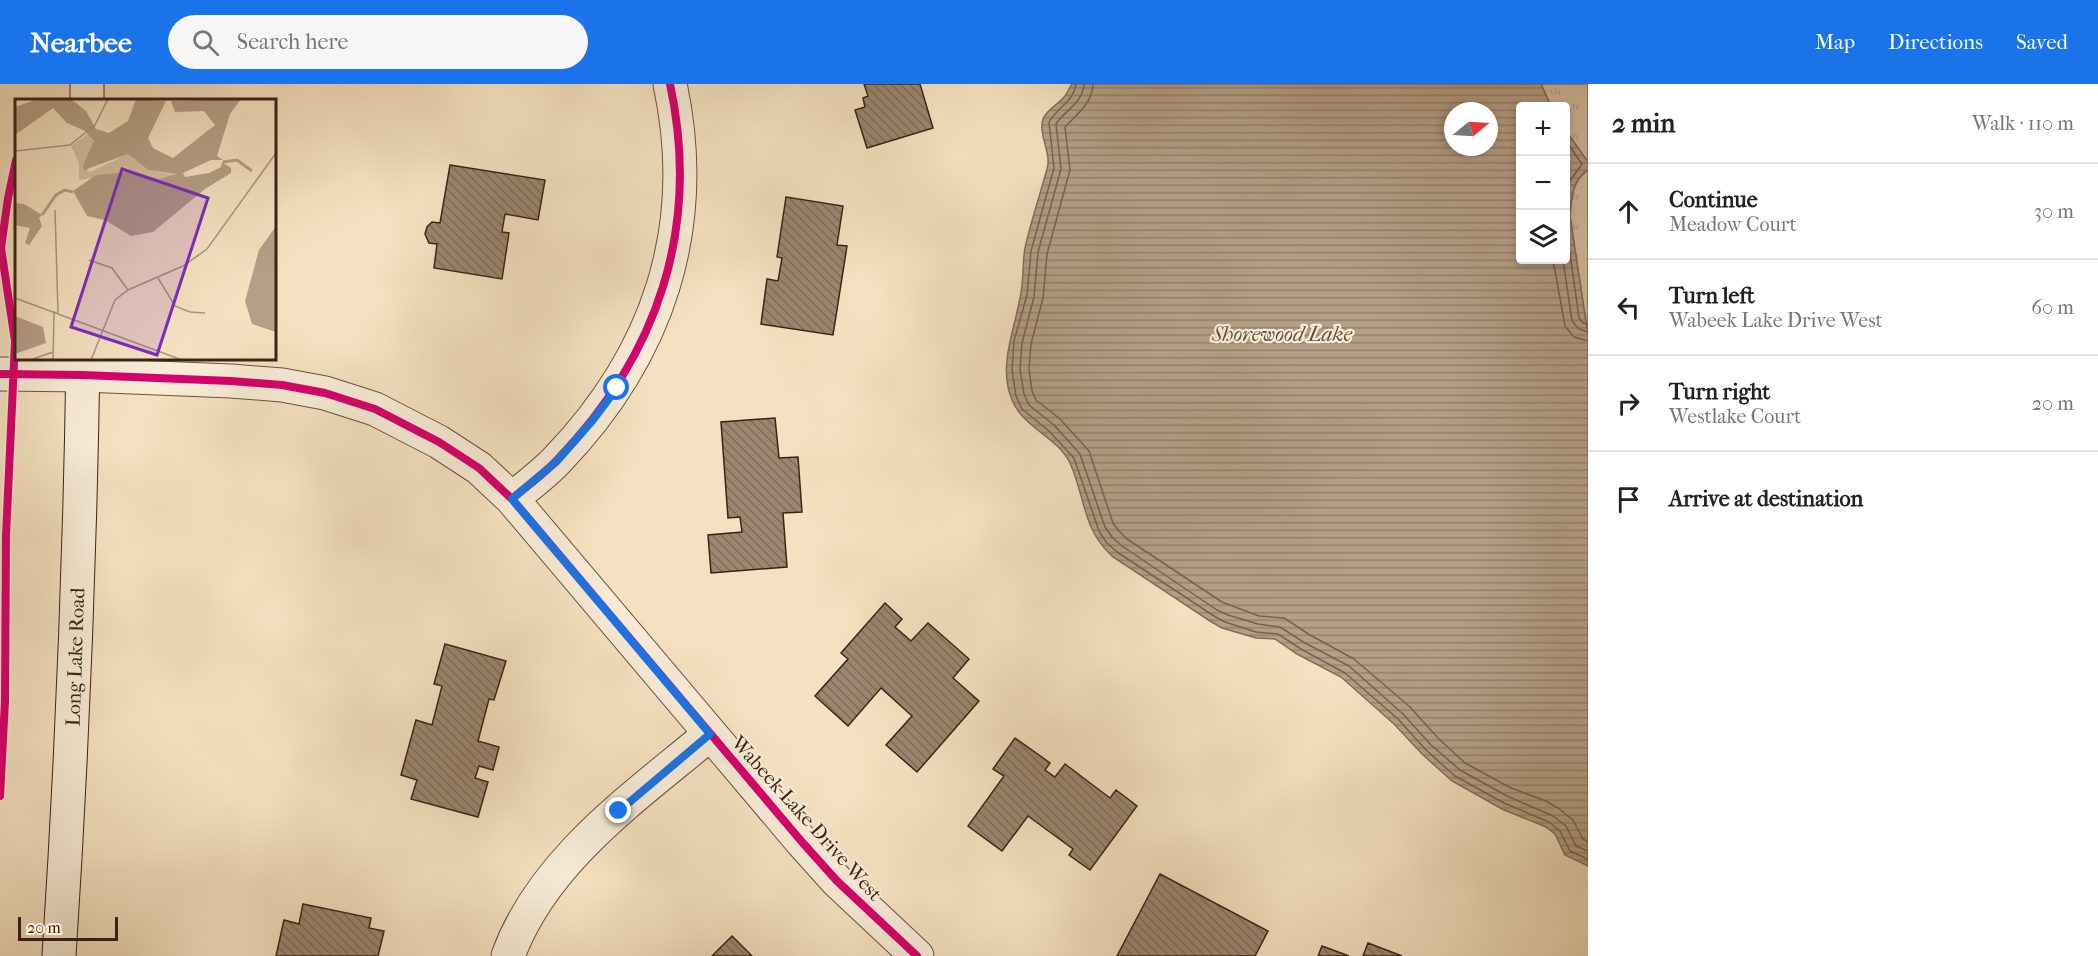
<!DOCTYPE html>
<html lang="en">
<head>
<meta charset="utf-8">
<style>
	:root { --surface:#fff; --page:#f6f6f6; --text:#222; --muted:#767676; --line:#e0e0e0; --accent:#1a73e8 }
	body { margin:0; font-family:"IM FELL French Canon",serif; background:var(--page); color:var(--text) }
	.controls { position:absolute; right:18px; top:18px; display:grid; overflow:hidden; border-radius:6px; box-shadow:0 3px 9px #0003 }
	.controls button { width:54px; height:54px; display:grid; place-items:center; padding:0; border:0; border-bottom:2px solid var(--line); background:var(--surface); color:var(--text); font:30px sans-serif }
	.compass { position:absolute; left:1444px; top:18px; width:54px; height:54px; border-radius:50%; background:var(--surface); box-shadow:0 3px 9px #0003; rotate:72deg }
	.scale { position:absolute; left:18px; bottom:15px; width:100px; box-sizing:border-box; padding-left:6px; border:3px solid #3a2316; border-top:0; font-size:16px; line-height:21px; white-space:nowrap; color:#3a2316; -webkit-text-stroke:4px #f8ecd7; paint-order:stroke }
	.stop { position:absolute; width:18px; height:18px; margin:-14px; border:4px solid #1a73e8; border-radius:50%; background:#fff }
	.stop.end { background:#1a73e8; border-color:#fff; box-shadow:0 2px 6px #0008 }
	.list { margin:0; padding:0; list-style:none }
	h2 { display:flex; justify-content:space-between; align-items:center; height:78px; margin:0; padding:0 24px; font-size:26px }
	h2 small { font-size:20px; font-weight:400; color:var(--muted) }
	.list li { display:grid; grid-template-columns:39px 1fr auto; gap:18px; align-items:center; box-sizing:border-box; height:96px; padding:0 24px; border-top:2px solid var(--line) }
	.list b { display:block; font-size:22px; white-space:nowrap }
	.list p { margin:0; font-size:20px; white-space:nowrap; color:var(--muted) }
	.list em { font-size:20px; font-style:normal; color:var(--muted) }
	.icon { flex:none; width:33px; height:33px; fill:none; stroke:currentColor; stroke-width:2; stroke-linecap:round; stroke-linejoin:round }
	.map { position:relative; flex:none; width:1588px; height:872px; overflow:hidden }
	header { display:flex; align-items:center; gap:36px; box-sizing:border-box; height:84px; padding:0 30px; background:var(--accent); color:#fff }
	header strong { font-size:28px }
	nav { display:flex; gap:33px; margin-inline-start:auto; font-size:21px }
	.search { width:420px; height:54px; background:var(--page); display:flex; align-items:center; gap:15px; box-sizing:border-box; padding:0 21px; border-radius:33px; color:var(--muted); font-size:22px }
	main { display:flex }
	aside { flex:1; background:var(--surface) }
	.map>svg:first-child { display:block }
</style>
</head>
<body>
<header>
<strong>Nearbee</strong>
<div class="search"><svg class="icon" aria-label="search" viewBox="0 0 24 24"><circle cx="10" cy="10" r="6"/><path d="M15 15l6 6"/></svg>Search here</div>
<nav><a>Map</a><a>Directions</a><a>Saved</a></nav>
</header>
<main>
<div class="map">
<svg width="1588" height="872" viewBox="0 0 1588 872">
	<defs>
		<pattern id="park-tufts" width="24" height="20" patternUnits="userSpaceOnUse" patternTransform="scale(1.5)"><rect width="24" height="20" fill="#d5c1a4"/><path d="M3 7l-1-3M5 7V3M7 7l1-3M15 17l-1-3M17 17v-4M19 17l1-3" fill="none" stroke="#b8a68c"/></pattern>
		<pattern id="water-rules" width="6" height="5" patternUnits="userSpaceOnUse" patternTransform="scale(1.5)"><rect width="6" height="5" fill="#b5a087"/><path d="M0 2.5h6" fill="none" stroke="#94826d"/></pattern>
		<pattern id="building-back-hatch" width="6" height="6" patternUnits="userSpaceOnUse" patternTransform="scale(1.5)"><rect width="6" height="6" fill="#9b866f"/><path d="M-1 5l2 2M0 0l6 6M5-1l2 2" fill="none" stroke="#7f6d5a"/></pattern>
	</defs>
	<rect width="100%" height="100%" fill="#f5e1c1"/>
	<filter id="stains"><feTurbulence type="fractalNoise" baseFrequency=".00333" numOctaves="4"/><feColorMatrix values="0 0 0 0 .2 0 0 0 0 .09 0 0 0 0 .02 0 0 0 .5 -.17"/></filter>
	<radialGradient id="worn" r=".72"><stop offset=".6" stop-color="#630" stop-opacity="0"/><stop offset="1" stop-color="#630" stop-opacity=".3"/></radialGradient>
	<path fill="url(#park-tufts)" stroke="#88725d" stroke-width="1.5" d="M1541 0H1588V78L1566 47V22H1551Z
		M1588 86V251L1570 133C1571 115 1572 96 1588 86Z"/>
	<path fill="url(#water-rules)" stroke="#846e5a" stroke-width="1.5" fill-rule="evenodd" d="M1072 0H1541L1551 22H1520V176H1566V47L1588 78V86C1572 96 1571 115 1570 133L1588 251V782L1565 771 1555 750 1546 743 1502 725 1452 697 1422 670 1394 640 1341 593 1297 570 1275 555 1256 554 1222 544 1210 537 1113 473C1082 445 1086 415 1070 379 1058 353 1023 344 1012 316 998 282 1014 248 1020 214 1024 197 1022 180 1025 164 1031 137 1040 111 1047 85 1052 69 1038 51 1043 35 1047 25 1059 20 1065 12 1068 8 1069 4 1072 0ZM1453 27H1489V63H1453Z"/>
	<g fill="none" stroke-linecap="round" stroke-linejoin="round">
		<path stroke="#78624e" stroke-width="1.5" d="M1076 0C1074 17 1057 24 1049 38L1054 84 1031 167 1027 211 1014 257 1012 286 1016 312 1022 325 1049 347 1074 374 1099 447 1106 458 1117 468 1214 532 1225 538 1256 548 1278 550 1301 565 1345 589 1398 635 1426 666 1455 692 1504 719 1549 738 1560 747 1570 767 1588 775
			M1084 0C1083 19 1065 26 1056 40L1061 85 1038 168 1034 213 1022 259 1020 285 1024 310 1029 321 1054 341 1080 370 1105 443 1112 453 1122 462 1217 526 1228 531 1258 540 1280 543 1305 559 1349 582 1403 630 1431 661 1460 686 1507 712 1553 732 1566 742 1576 762 1588 767
			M1093 0C1092 20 1077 30 1065 43L1070 86 1047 170 1043 214 1031 260 1029 285 1032 307 1036 316 1060 335 1089 367 1113 439 1119 447 1127 455 1222 518 1259 532 1284 534 1310 551 1354 575 1410 623 1438 654 1465 679 1511 704 1546 717 1558 724 1573 736 1583 755 1588 758
			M1566 57 1582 80 1570 97 1566 113
			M1566 141 1579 234 1583 239 1588 240
			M1553 176 1565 242 1574 253 1588 257
			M1563 176 1572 237 1579 245 1588 248"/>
	</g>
	<path fill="url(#building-back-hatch)" stroke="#3a2316" stroke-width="1.5" d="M864 0H920L933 44 867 64 855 26 865 23 863 14 868 12Z
		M450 81 545 96 538 136 505 130 502 148 509 149 502 195 434 184 437 160 429 159 425 150 427 143 432 138 440 139Z
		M786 113 843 122 837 161 847 162 833 251 761 240 767 195 778 197 782 174 777 173Z
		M775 334 779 374 798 373 802 428 783 429 787 483 711 489 708 451 742 448 740 433 728 434 721 338Z
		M885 519 902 535 895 543 911 557 928 539 969 575 953 594 979 617 917 688 886 661 912 632 881 604 848 642 815 612 848 575 841 569Z
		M445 560 506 577 494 616 489 615 478 657 499 663 493 686 479 682 475 694 488 698 478 733 411 715 417 696 401 691 416 636 432 641 442 602 434 600Z
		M1015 654 1050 679 1045 686 1055 693 1065 680 1110 714 1116 706 1137 722 1090 786 1069 771 1073 765 1028 732 1002 767 968 742 1004 692 993 685Z
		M1160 790 1268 847 1255 872H1117Z
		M303 820 371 834 369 844 384 847 378 872H276L284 836 299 840Z
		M732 852 752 872H712Z
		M1368 859 1402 872H1363Z
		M1322 862 1349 872H1318Z"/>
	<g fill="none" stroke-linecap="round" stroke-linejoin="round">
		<g stroke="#695241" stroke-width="35">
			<path id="minor" d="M0 290 83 291 231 297 282 301 325 309 375 325 439 358 479 384 512 415 802 758 837 797 917 872
				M512 415C527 402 544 390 557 376 658 271 701 144 670 0
				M508 872C543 776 634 714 710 650"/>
		</g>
		<g stroke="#3a2316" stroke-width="35">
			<path id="secondary" d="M87 16V0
				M59 872C72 673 80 474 83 274"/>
		</g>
		<use href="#minor" stroke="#f8ecd7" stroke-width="33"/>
		<use href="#secondary" stroke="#f8ecd7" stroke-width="33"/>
		<g stroke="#f8ecd7" stroke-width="11">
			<path id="cycleway" d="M0 290 83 291 231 297 282 301 325 309 375 325 439 358 479 384 512 415 802 758 837 797 917 872
				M512 415C527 402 544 390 557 376 658 271 701 144 670 0
				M0 712 5 617 6 452 15 257 1 164 8 114 16 76"/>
		</g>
		<use href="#cycleway" stroke="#d6006c" stroke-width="8"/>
	</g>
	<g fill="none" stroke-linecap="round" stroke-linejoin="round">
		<path stroke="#1a73e8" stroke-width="8" d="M617 304 592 337 556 378 512 415 710 650 619 727"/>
	</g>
	<g text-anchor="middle" stroke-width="4.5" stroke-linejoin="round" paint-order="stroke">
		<g font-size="20" fill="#3a2316" stroke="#f8ecd7">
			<text transform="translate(75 573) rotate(-88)" y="7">Long Lake Road</text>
			<text transform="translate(807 734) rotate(48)" y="7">Wabeek Lake Drive West</text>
		</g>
		<g font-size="21" font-style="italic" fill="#654f3e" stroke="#f8ecd7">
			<text x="1282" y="257">Shorewood Lake</text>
		</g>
	</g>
	<g transform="translate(15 15)">
		<rect width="261" height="261" fill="#f5e1c1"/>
		<path d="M73 35 80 44 68 66 75 73 113 55 133 71 162 76 144 80 115 73 64 81V64L56 47Z" fill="#d5c1a4"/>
		<path d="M23 0H56L71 12 81 30 94 34 113 22 121 0 151 2 133 39 138 49 158 59 200 26 189 12 160 13 156 2 226 0 215 15 202 57 208 61H196L168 74 170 78 194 74 206 68 207 63 216 69V74L190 90 138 133 116 137 90 121 72 117 58 92 81 76 115 73 144 80 162 75 133 71 113 55 69 71 68 66 79 42 70 32 52 24 38 9 0 36V8ZM0 104 9 105 27 116 24 119 27 127 14 146 10 144 15 129 0 126ZM261 127V233L237 225 230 202 244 151ZM0 217 28 228 31 244 0 255Z" fill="#b5a087"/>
		<path fill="none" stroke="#b5a087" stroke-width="3" d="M208 63 222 61 237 72M27 116 41 96 50 91 58 93"/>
		<path fill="none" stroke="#aa957d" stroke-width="1.5" d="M0 52 55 46 80 26 93 0M40 111 43 214M74 161 97 169 113 191M143 179 160 207 175 213 190 214M0 199 167 261M15 261 38 253M38 261 39 212M76 261 100 201 113 191 168 167 192 150 261 54"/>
		<path fill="#7b2cbf" fill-opacity="0.15" stroke="#7b2cbf" stroke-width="3" d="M107 70 193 99 142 256 56 228Z"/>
		<rect width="261" height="261" fill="none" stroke="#3a2316" stroke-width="3"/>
	</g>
	<rect width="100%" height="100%" filter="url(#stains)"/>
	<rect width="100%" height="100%" fill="url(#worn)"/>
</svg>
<div class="controls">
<button>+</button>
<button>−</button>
<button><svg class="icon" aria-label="layers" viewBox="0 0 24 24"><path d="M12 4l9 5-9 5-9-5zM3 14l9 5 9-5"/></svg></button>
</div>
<svg class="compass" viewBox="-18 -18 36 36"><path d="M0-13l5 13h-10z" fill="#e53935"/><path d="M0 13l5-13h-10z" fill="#767676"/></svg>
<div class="scale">20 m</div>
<div class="stop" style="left:617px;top:304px"></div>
<div class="stop end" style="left:619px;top:727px"></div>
</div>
<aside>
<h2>2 min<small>Walk · 110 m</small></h2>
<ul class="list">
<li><svg class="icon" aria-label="ahead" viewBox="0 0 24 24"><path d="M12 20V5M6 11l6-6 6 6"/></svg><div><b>Continue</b><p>Meadow Court</p></div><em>30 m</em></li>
<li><svg class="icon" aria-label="left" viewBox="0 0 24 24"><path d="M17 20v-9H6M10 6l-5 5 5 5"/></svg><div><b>Turn left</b><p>Wabeek Lake Drive West</p></div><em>60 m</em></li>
<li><svg class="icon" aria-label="right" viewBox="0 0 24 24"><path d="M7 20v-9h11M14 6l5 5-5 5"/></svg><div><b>Turn right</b><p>Westlake Court</p></div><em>20 m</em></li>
<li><svg class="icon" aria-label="arrive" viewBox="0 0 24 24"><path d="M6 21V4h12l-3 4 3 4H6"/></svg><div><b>Arrive at destination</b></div></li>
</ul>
</aside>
</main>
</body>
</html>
